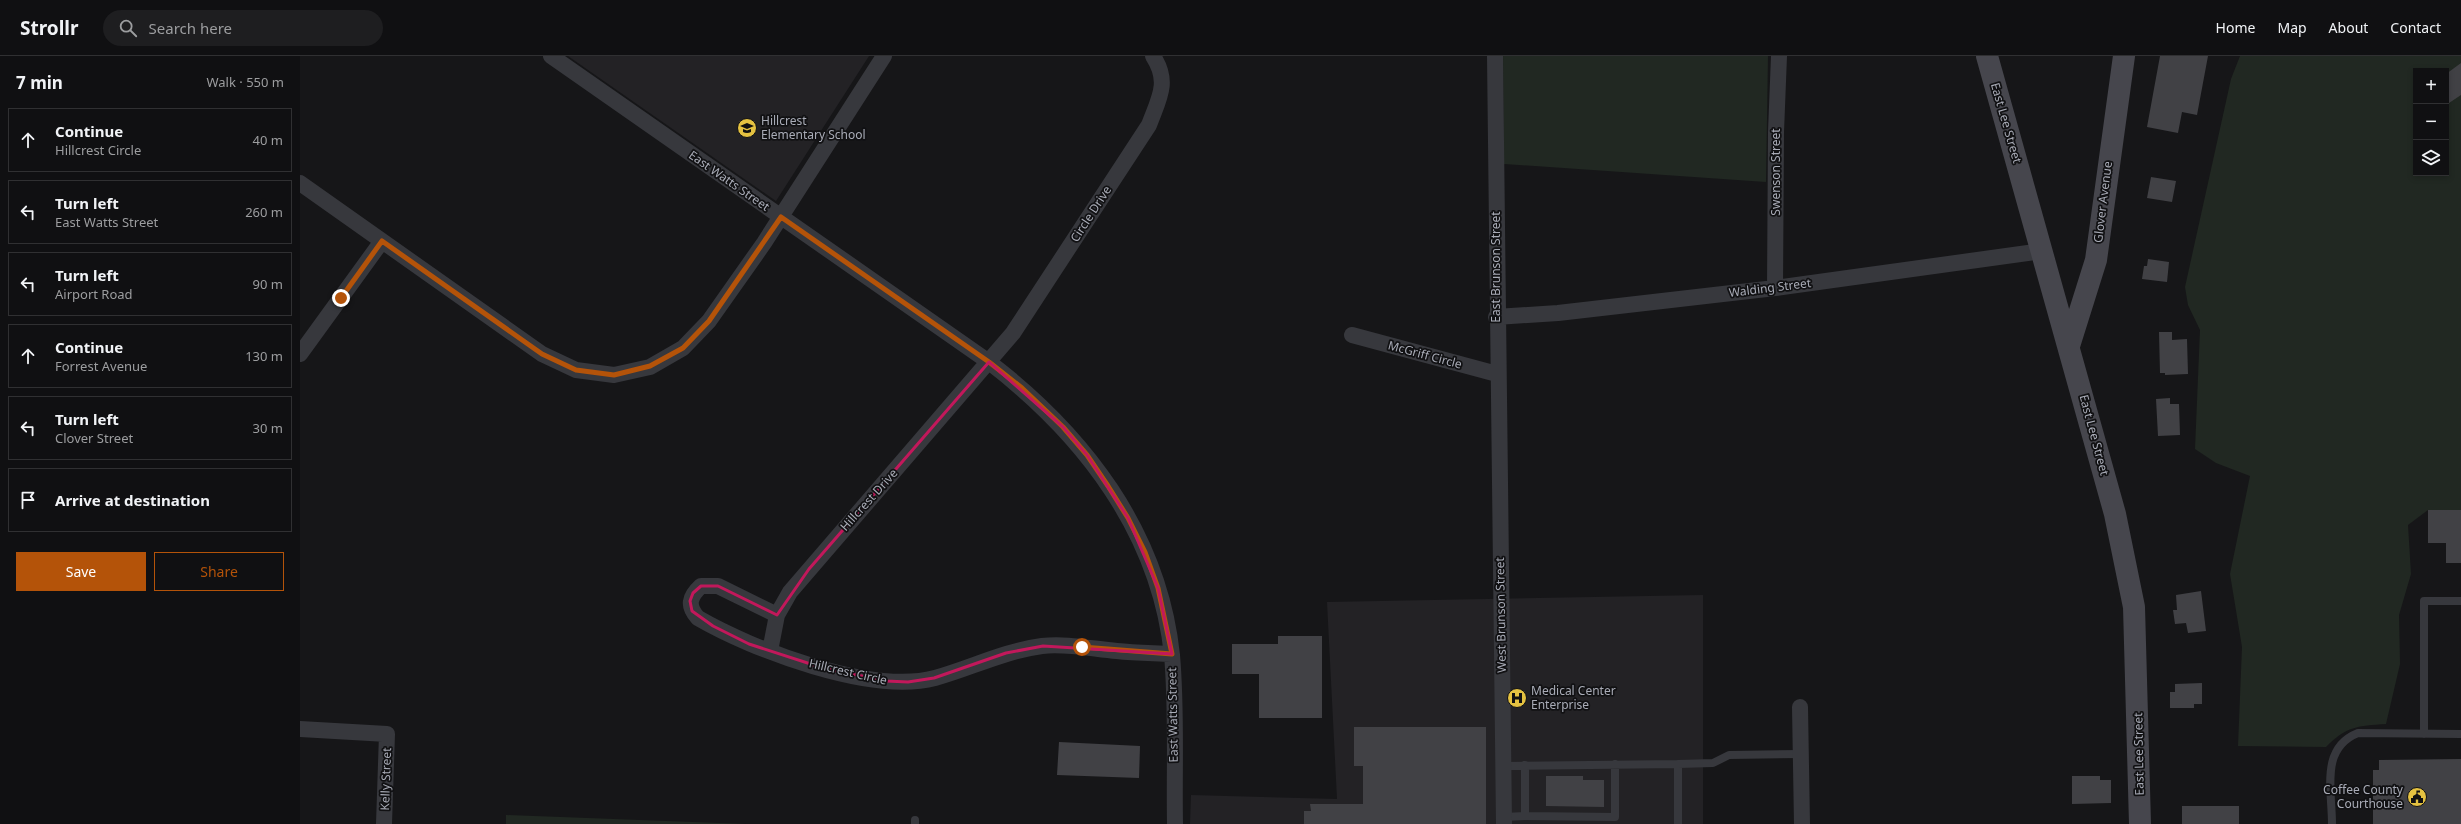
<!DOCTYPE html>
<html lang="en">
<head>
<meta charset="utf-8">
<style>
	:root { --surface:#101012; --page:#1e1e20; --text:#f1f3f6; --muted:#9c9d9f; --line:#303032; --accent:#b45309 }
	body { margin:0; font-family:"Noto Sans",sans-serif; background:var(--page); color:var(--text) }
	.controls { position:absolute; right:12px; top:12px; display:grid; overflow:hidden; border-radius:0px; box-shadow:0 2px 6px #0003 }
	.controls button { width:36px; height:36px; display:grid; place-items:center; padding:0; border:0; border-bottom:1px solid var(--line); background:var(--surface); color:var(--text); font:20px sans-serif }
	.stop { position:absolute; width:12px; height:12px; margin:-9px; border:3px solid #b45309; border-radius:50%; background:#fff }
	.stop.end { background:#b45309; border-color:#fff; box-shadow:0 1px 4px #0008 }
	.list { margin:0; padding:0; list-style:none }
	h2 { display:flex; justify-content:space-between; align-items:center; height:52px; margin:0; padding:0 16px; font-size:17px }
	h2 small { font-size:13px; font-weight:400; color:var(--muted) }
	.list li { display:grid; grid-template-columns:26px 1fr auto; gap:12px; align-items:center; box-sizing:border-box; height:64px; margin:0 8px 8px; padding:0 8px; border:1px solid var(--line); border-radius:0px }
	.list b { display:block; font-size:15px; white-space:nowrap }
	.list p { margin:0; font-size:13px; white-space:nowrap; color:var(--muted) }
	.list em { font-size:13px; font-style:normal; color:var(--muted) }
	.actions { display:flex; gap:8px; padding:12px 16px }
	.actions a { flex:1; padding:9px 0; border:1px solid var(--accent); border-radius:0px; text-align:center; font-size:14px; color:var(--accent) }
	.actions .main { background:var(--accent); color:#fff }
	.icon { flex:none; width:22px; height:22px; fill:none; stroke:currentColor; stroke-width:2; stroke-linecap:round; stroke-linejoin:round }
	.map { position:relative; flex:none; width:2161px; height:768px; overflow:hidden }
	header { display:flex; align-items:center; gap:24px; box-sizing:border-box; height:56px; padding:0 20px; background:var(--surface); border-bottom:1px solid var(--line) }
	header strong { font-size:19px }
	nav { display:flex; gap:22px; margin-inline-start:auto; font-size:14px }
	.search { width:280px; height:36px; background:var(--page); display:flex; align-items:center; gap:10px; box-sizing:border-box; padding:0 14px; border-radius:22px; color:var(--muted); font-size:15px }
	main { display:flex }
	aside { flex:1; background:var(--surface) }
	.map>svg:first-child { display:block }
</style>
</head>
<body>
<header>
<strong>Strollr</strong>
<div class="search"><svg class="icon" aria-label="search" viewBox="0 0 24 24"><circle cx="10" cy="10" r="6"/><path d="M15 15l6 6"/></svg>Search here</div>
<nav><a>Home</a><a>Map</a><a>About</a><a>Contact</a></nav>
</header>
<main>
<aside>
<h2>7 min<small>Walk · 550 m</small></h2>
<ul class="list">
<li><svg class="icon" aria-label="ahead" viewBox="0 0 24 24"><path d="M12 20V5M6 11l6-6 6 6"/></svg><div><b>Continue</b><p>Hillcrest Circle</p></div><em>40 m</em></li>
<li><svg class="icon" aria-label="left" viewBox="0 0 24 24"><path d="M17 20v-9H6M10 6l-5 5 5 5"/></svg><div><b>Turn left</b><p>East Watts Street</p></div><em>260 m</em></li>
<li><svg class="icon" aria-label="left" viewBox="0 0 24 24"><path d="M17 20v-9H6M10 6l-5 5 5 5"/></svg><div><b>Turn left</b><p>Airport Road</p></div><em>90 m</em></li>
<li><svg class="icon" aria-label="ahead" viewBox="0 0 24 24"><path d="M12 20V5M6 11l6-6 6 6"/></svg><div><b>Continue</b><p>Forrest Avenue</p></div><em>130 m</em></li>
<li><svg class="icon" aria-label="left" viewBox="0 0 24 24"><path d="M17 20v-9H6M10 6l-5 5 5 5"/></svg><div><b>Turn left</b><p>Clover Street</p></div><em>30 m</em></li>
<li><svg class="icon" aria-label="arrive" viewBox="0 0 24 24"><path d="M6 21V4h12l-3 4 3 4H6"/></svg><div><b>Arrive at destination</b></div></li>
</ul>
<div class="actions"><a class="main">Save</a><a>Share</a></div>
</aside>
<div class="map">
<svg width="2161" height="768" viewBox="0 0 2161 768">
	<rect width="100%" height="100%" fill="#161618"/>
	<path fill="#232225" d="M268 0H569L476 145Z
		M1403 539V768H890L891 739 1037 743 1027 546Z"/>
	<path fill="#212822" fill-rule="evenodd" d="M1203 0H1468L1466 126 1204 108Z
		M1940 0H2161V454H2128L2108 469 2111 518 2099 559 2100 608 2086 668C2057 670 2047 670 2026 691L1938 690 1942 591 1930 518 1950 420 1916 407 1895 393 1900 274 1888 249 1885 231 1931 23ZM2116 15H2146V117H2116Z
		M206 759 446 768H206Z"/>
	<path fill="#414145" d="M1860 0H1908L1897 59 1882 56 1878 77 1847 71Z
		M2161 7V39L2146 49V18Z
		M1851 121 1876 125 1872 146 1847 142Z
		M1848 203 1869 206 1867 226 1842 223 1844 210H1847Z
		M1859 276H1872V284L1887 283 1888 318 1865 319V317H1860Z
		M1870 342V348H1879L1880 379 1858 380 1856 343Z
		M2128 454H2161V507H2146V487H2128Z
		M1901 535 1906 575 1888 577 1886 567 1875 568 1873 554H1877L1876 539Z
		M978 580H1022V662H959V618H932V588H978Z
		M1902 627V648H1894V652H1870V636H1875V628Z
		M1054 671H1186V768H1004V755H1011L1010 748H1063V710H1054Z
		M759 686 840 690 839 722 757 719Z
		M2161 703V768H2073V714H2079V704Z
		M1246 720H1283V724H1304V751L1246 750Z
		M1772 720H1800V724H1811V747L1772 748Z
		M1882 750H1939V768H1882Z"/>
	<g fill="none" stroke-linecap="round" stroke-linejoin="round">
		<path stroke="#37383d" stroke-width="8" d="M2124 678V545H2161
			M1203 710 1378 708
			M1225 760 1315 761V708
			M1204 761 1225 760V709
			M615 768V764
			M1378 768V708L1413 707 1429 699 1501 698
			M2032 768C2032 734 2020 692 2058 677L2161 678"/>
		<path stroke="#37383d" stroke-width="16" d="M251 0 689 306C784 379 859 476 872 599 877 655 874 712 875 768
			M1195 0 1204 768
			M0 127 242 298 276 314 314 319 350 311 383 292 409 265 464 187 584 0
			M1475 232 1476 76 1479 0
			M1196 261 1258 257 1475 232 1742 195
			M1052 279 1197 318
			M0 298 82 185
			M477 559 418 530H401C389 541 387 550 398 562 453 594 572 639 635 622 671 612 704 595 742 590 766 587 793 593 817 595 835 597 854 597 872 598
			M470 595 477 559 490 536 713 277 849 69C859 42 870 26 853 0
			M1500 651 1502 768
			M0 673 87 678 84 768"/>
		<path stroke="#46464d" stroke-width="22" d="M1687 0 1815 458 1834 551 1840 768
			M1769 290 1796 204 1824 0"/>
	</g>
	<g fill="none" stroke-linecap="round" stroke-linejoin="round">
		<path stroke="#b45309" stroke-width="5" d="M41 242 82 185 242 298 276 314 314 319 350 310 383 292 409 265 481 161 689 306 722 332 763 371 787 399 808 430 828 462 845 496 858 532 872 598 782 591"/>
	</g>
	<path fill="none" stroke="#c2185b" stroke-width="3" stroke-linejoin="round" d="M689 306 763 371 787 399 828 462 858 532 872 598 743 590 706 597 634 622 608 626 586 625 523 612 449 588 413 570 392 555 390 545 393 537 401 530H418L477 559 509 513Z"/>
	<defs>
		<g id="school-disc" transform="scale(1)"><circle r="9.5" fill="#e5c241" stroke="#111113"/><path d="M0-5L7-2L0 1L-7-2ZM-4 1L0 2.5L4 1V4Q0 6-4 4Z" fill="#111"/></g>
		<g id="hospital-disc" transform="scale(1)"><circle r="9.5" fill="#e5c241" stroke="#111113"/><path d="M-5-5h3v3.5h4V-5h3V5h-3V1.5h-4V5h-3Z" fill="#111"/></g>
		<g id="civic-disc" transform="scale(1)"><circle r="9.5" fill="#e5c241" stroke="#111113"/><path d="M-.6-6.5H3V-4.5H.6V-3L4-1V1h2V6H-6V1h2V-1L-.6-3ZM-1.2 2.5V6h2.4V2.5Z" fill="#111"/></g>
	</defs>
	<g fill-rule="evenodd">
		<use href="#school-disc" x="447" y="72"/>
		<use href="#hospital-disc" x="1217" y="642"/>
		<use href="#civic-disc" x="2117" y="741"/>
	</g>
	<g text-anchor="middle" stroke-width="3.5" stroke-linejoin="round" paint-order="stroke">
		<g font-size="12" fill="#a9acb7" stroke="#111113" text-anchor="start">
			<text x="461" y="69">Hillcrest<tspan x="461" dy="14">Elementary School</tspan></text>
			<text x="1231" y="639">Medical Center<tspan x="1231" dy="14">Enterprise</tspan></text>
			<text x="2103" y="738" text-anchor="end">Coffee County<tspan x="2103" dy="14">Courthouse</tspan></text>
		</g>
		<g font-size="12" fill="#a9acb7" stroke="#111113">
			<text transform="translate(1706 67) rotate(74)" y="4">East Lee Street</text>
			<text transform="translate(1476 116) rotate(-90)" y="4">Swenson Street</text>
			<text transform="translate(429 125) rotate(35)" y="4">East Watts Street</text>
			<text transform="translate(1803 146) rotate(-83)" y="4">Glover Avenue</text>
			<text transform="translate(791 158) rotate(-57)" y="4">Circle Drive</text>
			<text transform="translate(1196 211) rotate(-90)" y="4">East Brunson Street</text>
			<text transform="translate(1470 232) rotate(-7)" y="4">Walding Street</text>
			<text transform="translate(1125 299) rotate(15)" y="4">McGriff Circle</text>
			<text transform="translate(1794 379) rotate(75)" y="4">East Lee Street</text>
			<text transform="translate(569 444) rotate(-48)" y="4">Hillcrest Drive</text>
			<text transform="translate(1201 559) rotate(-91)" y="4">West Brunson Street</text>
			<text transform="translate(548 616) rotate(13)" y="4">Hillcrest Circle</text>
			<text transform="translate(873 659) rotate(-91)" y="4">East Watts Street</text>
			<text transform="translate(1839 698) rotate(-91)" y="4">East Lee Street</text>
			<text transform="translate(86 723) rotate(-88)" y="4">Kelly Street</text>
		</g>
	</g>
</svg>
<div class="controls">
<button>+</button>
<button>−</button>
<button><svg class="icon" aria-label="layers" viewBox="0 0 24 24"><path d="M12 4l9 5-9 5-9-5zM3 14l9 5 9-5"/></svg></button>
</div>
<div class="stop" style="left:782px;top:591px"></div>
<div class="stop end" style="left:41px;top:242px"></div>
</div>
</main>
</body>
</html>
